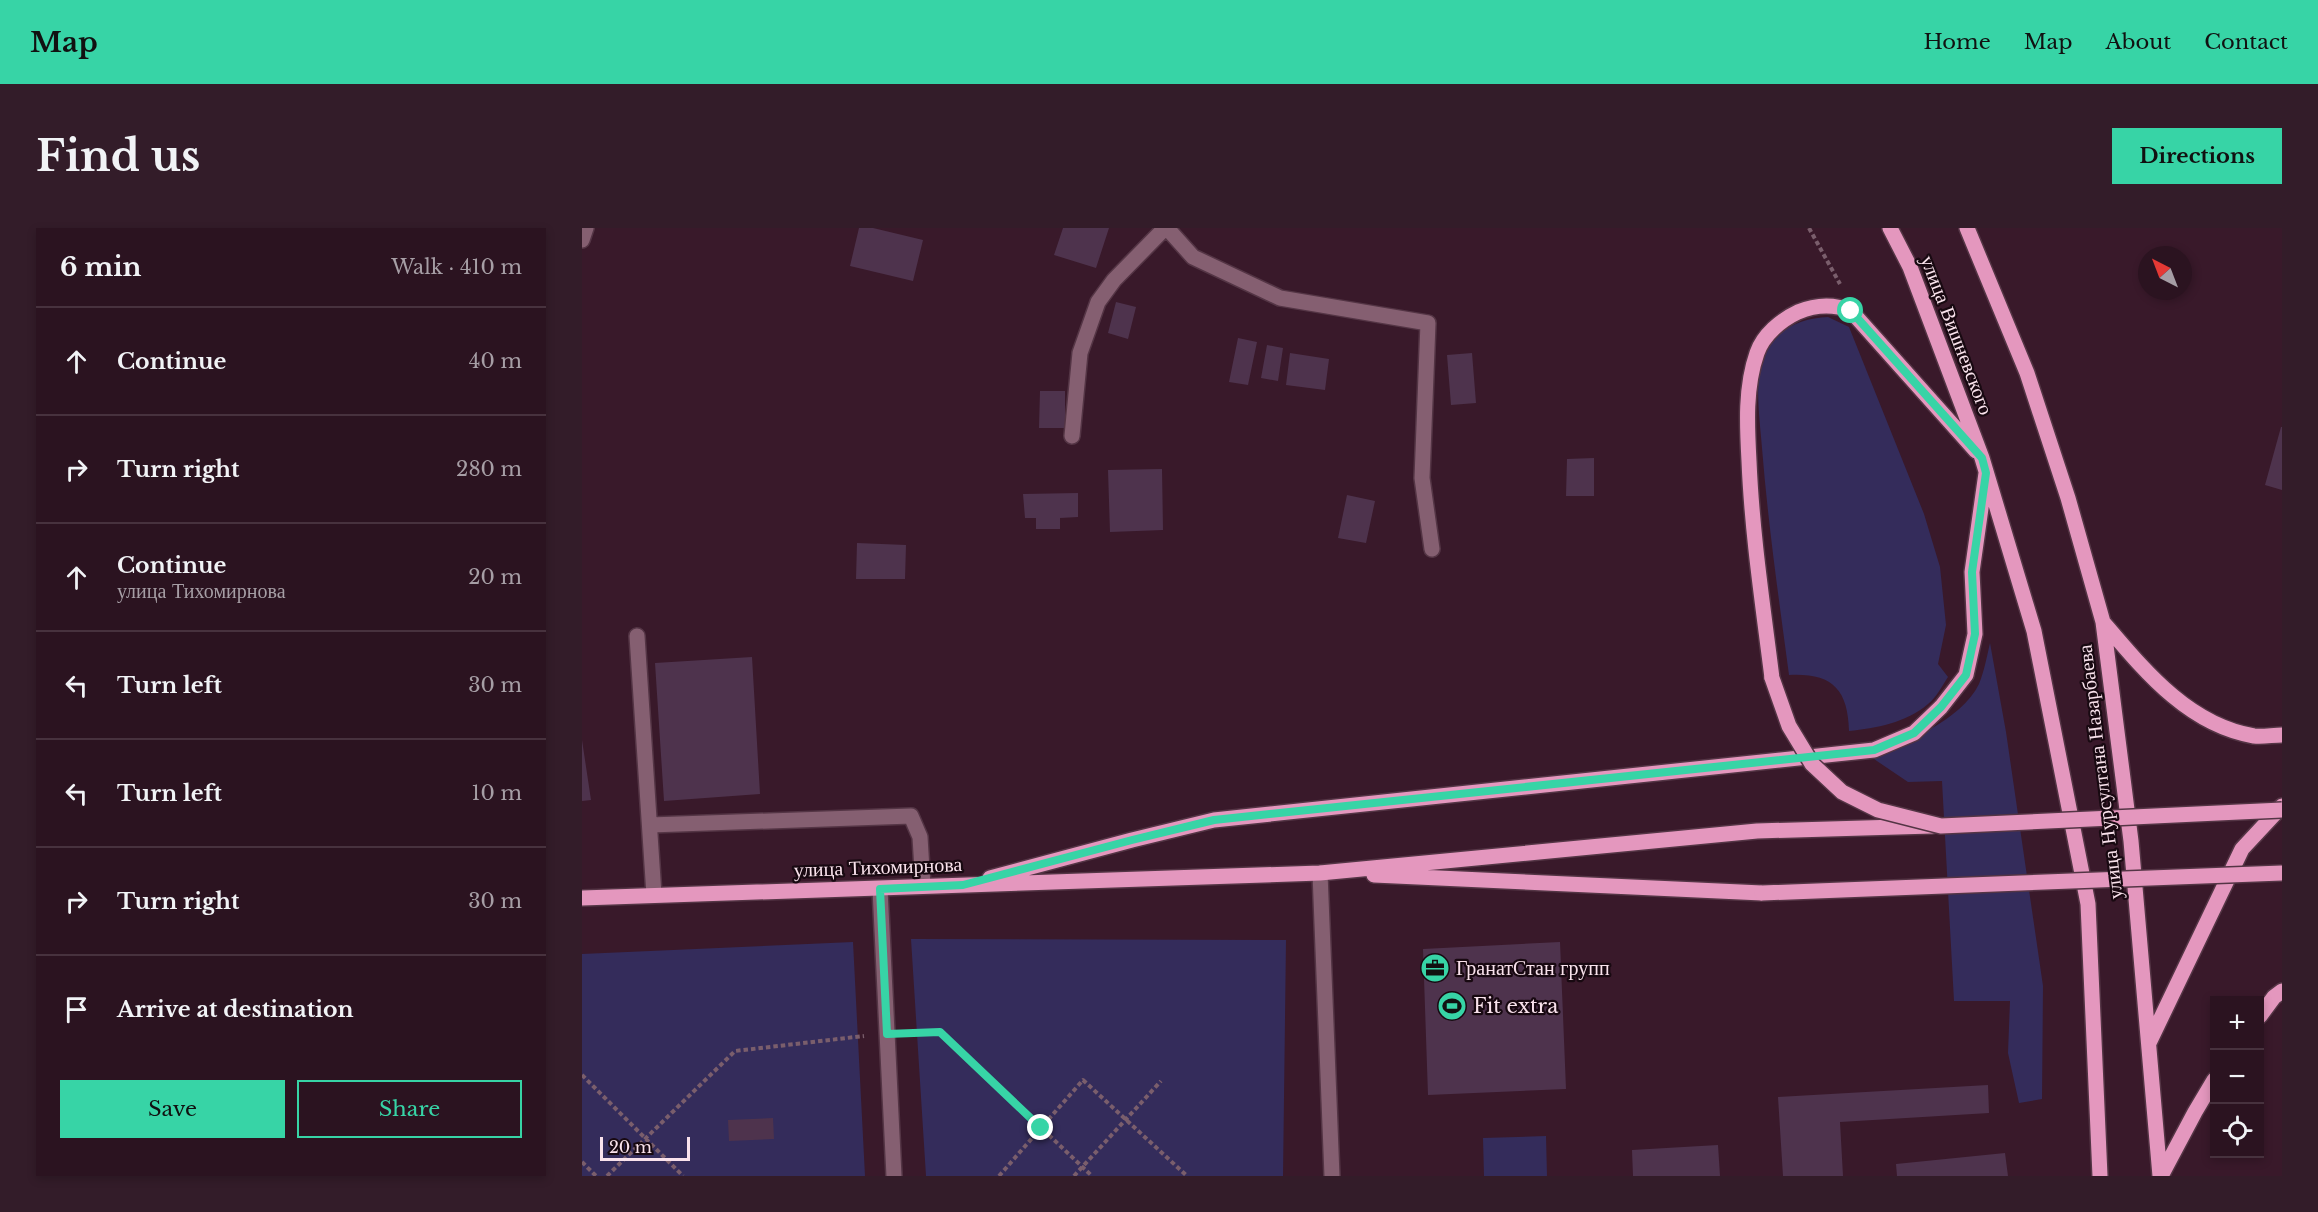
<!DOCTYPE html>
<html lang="en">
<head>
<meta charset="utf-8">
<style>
	:root { --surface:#2b1320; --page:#331c29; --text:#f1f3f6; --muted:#a69ea5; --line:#47323e; --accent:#37d4a6 }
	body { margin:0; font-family:"Libre Baskerville",serif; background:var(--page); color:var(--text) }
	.controls { position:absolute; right:18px; bottom:18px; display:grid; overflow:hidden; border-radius:0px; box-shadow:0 3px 9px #0003 }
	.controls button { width:54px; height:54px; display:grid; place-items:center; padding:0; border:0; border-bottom:2px solid var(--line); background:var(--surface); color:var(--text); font:30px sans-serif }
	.compass { position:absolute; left:1556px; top:18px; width:54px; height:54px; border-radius:50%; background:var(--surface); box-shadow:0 3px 9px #0003; rotate:318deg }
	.scale { position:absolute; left:18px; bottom:15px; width:90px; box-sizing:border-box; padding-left:6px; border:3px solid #f9e2ec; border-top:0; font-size:16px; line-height:21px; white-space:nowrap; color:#f9e2ec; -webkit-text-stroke:4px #180911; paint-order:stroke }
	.stop { position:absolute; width:18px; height:18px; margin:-14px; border:4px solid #37d4a6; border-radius:50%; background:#fff }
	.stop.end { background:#37d4a6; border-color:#fff; box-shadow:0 2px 6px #0008 }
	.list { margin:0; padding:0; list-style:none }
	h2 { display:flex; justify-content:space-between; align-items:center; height:78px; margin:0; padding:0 24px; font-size:26px }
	h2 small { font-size:20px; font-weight:400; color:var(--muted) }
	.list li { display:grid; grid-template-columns:39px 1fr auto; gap:18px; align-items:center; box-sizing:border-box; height:108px; padding:0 24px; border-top:2px solid var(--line) }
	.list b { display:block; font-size:22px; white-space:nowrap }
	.list p { margin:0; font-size:20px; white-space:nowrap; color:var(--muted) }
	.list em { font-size:20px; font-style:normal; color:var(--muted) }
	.actions { display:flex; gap:12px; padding:18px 24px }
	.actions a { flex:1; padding:14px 0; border:2px solid var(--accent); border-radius:0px; text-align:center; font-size:21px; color:var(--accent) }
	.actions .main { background:var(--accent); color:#111 }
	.icon { flex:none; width:33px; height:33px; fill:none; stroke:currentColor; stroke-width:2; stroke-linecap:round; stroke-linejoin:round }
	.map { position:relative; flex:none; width:1700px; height:948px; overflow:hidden; border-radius:0px }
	header { display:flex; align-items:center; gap:36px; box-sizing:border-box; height:84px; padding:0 30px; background:var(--accent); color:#111 }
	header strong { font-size:28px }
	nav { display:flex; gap:33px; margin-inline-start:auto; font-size:21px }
	.intro { display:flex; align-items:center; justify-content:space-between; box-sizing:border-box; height:144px; padding:0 36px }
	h1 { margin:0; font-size:42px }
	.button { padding:15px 27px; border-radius:0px; background:var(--accent); color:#111; font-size:21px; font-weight:700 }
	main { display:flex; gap:36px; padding:0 36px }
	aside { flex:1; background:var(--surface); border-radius:0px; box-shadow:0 3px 9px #0003 }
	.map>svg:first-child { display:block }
</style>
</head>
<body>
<header>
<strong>Map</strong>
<nav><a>Home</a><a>Map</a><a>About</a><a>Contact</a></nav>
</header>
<div class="intro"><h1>Find us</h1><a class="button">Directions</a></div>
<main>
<aside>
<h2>6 min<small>Walk · 410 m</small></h2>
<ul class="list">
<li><svg class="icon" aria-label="ahead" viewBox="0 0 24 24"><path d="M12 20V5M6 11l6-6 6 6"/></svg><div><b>Continue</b></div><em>40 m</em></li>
<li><svg class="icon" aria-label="right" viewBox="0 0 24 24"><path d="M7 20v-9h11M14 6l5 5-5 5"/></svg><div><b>Turn right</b></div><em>280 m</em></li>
<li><svg class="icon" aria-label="ahead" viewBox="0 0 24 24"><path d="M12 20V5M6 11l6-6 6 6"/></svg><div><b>Continue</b><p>улица Тихомирнова</p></div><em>20 m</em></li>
<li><svg class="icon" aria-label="left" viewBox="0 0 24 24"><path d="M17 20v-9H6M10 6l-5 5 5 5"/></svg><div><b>Turn left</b></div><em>30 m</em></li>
<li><svg class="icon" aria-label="left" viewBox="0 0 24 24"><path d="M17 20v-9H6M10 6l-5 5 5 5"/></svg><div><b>Turn left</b></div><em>10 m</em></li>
<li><svg class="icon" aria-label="right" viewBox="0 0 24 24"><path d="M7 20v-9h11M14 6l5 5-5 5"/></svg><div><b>Turn right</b></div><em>30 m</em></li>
<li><svg class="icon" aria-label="arrive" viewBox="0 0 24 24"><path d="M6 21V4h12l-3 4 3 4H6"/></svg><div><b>Arrive at destination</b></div></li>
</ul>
<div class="actions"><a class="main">Save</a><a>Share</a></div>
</aside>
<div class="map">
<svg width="1700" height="948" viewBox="0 0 1700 948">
	<rect width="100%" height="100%" fill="#39192a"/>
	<path fill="#342c5b" d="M1246 89 1267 99 1342 286 1358 339 1364 397 1356 436 1366 449C1360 458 1354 470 1346 476 1324 495 1294 500 1267 503 1266 460 1249 445 1207 447 1197 372 1186 296 1180 220 1178 194 1173 160 1179 134 1188 103 1218 90 1246 89Z
		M1408 415 1424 504 1461 758 1460 871 1437 875 1426 825 1428 773H1372L1360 553 1326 554 1289 529C1324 513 1379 493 1397 456 1402 444 1405 428 1408 415Z
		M329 711 704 712 701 948H344Z
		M271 714 283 948H0V726Z
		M964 908 965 948H902L901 910Z"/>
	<path fill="#4e334d" d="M277 0H291L341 12 331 53 268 38Z
		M481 0H527L514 40 472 27Z
		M534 74 554 79 546 111 526 105Z
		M656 110 675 114 666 157 647 154Z
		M685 117 701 120 696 153 679 150Z
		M708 125 747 131 743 162 704 157Z
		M890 125 894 175 869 177 865 127Z
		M458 163H483V200H457Z
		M1699 199H1700V262L1683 257Z
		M1012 230V268H984L985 231Z
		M580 241 581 302 528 304 526 242Z
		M496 265V289L478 290V301H454V290H443L441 266Z
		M765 267 793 273 784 315 756 310Z
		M275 315 324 317 323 351H274Z
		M170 429 178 566 82 573 73 435Z
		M0 512 9 572 0 573Z
		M978 714 984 861 846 867 841 721Z
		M1406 857 1407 885 1258 894 1261 948H1201L1196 869Z
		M191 890 192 911 147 913 146 892Z
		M1136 917 1138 948H1051L1050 922Z
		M1423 925 1426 948H1315L1314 936Z"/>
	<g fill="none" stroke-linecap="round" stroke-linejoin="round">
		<g stroke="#543545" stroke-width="18">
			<path id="minor" d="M585 0 611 29 698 70 846 95 840 250 850 321
				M0 12 4 0
				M490 208 498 125 516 74 532 52 583 0
				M55 408 72 667
				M68 597 329 588 338 609 341 658
				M738 645 750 948
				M298 661 312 948"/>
		</g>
		<g stroke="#543545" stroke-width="18">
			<path id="major" d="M1308 0 1328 39 1400 230 1452 403 1506 676 1518 948
				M1385 0 1445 145 1486 270 1521 394 1549 613 1578 948
				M1521 394C1562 442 1606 497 1672 508 1681 509 1691 507 1700 507
				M1190 450C1181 378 1170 306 1167 233 1165 197 1163 159 1175 125 1181 107 1199 92 1216 84 1233 77 1252 76 1269 83L1394 223
				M792 647 1180 665
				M408 650 550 612 632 592 1292 522 1332 505 1359 479 1384 447 1393 406 1390 344 1404 245
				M0 670 738 645 1175 603 1350 598
				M1678 788 1692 769 1700 763
				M1567 815 1660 621 1700 578
				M1579 948 1613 884 1632 852"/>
		</g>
		<path stroke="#7a5e6c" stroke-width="4" stroke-dasharray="4.5 3" stroke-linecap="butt" d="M1227 0 1258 56
			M328 805 358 804 510 948
			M0 847 101 948
			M0 934 14 948
			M25 948 153 823 282 808
			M417 948 501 852 605 948
			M492 948 579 853"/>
		<use href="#minor" stroke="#855f71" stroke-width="15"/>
		<use href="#major" stroke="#e497be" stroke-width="15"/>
		<g stroke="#543545" stroke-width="18" stroke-linecap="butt">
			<path id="major-bridge" d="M1190 450 1207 498 1230 536 1260 564 1296 582 1359 598 1700 582
				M1180 665 1700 645"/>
		</g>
		<use href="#major-bridge" stroke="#e497be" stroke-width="15"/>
	</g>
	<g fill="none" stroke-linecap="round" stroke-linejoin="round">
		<path stroke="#37d4a6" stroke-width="8" d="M459 900 358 804 305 806 298 661 381 657 550 612 632 592 1292 522 1332 505 1359 479 1384 447 1393 406 1390 344 1404 245 1400 230 1269 83"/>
	</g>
	<defs>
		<g id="office-disc" transform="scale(1.5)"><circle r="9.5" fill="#37d4a6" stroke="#180911"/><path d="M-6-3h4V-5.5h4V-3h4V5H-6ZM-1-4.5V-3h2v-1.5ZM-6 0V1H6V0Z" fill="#111"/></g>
		<g id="stadium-disc" transform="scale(1.5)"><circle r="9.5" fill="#37d4a6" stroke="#180911"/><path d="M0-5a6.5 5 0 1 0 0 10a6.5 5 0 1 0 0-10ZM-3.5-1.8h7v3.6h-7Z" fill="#111"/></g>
	</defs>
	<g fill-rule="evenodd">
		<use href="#office-disc" x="853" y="740"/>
		<use href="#stadium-disc" x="870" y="778"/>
	</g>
	<g text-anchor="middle" stroke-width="4.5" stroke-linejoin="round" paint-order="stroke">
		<g font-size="20" fill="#f9e2ec" stroke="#180911">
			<text transform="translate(1375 107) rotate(69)" y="7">улица Вишневского</text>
			<text transform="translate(1518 544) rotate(-97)" y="7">улица Нурсултана Назарбаева</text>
			<text transform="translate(296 639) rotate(-2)" y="7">улица Тихомирнова</text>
		</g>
		<g font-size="20" fill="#f9e2ec" stroke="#180911" text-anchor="start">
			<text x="874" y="747">ГранатСтан групп</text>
			<text x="891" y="785">Fit extra</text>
		</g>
	</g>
</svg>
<div class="controls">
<button>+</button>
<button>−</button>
<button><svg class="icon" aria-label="locate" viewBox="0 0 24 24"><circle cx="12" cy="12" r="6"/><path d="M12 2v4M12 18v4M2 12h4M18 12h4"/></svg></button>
</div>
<svg class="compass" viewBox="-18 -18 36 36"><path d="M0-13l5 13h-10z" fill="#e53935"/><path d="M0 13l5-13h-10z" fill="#a69ea5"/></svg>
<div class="scale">20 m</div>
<div class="stop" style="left:1269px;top:83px"></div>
<div class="stop end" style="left:459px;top:900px"></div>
</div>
</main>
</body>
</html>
